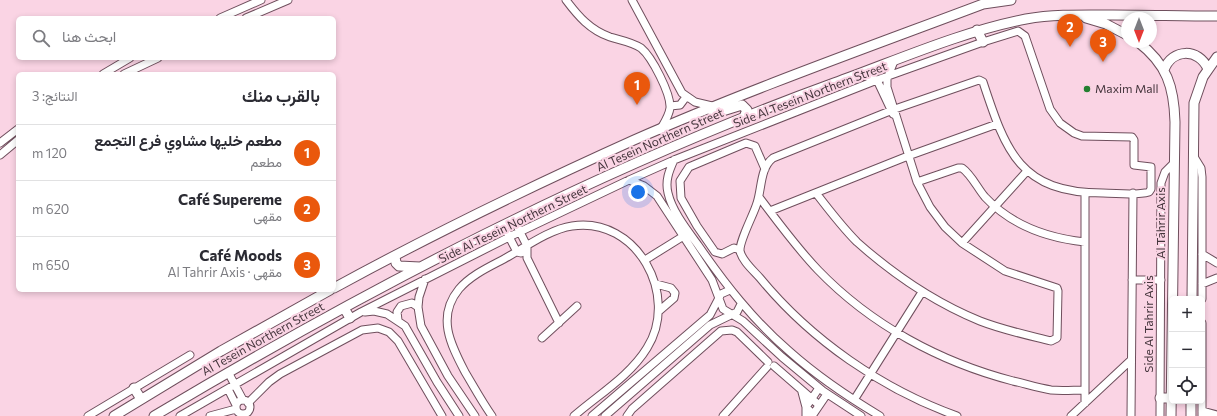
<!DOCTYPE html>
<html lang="ar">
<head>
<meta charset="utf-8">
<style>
	:root { --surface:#fff; --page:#f2f2f3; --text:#2b2b33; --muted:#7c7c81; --line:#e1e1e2; --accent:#ea580c }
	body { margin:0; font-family:Commissioner,Vazirmatn,sans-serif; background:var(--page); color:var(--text); direction:rtl }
	.controls { position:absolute; right:12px; bottom:12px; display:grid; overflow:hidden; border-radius:6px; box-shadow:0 2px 6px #0003 }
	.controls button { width:36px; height:36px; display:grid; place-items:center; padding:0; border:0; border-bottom:1px solid var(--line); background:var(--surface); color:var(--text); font:20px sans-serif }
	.compass { position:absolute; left:1121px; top:12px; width:36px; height:36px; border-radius:50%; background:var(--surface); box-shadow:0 2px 6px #0003; rotate:180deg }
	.you { position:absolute; left:638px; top:192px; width:14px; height:14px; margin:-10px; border:3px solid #fff; border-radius:50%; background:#1a73e8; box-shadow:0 0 0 6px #1a73e833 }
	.badge { display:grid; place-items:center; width:26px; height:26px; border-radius:50%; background:var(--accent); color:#fff; font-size:13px; font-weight:700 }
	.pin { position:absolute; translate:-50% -33px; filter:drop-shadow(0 1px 2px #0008) }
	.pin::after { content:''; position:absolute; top:21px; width:14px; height:12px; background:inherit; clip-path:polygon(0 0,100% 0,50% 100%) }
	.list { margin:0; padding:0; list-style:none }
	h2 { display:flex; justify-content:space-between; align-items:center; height:52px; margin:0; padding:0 16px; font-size:17px }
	h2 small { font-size:13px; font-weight:400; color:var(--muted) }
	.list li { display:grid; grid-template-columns:26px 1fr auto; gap:12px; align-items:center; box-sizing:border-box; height:56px; padding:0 16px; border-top:1px solid var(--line) }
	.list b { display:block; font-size:15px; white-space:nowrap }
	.list p { margin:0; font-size:13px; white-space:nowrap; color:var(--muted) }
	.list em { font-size:13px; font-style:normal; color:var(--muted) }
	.icon { flex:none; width:22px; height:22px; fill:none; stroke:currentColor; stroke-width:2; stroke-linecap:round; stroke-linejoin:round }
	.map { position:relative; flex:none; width:1217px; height:416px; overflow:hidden; direction:ltr }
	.search { position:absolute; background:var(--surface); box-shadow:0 2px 6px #0003; left:16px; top:16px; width:320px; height:44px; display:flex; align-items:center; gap:10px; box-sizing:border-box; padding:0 14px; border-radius:6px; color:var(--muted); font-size:15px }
	.panel { position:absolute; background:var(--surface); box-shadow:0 2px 6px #0003; left:16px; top:72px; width:320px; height:220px; border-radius:6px; direction:rtl }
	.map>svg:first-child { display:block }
</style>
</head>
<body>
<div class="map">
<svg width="1217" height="416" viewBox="0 0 1217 416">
	<rect width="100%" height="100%" fill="#fad4e4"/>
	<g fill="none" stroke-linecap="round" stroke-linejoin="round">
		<g stroke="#6f4f5d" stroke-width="9">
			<path id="minor" d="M566 0C578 16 590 30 610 37 620 40 632 42 641 48 652 57 671 94 670 108 669 116 664 123 660 130
				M632 0 682 93 695 102 712 106
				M220 18 261 0
				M246 18 288 0
				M103 74 130 58
				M124 74 158 58
				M858 74 877 80 893 114
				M670 106 680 105 686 97
				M0 143 18 129
				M0 155 18 140
				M1193 155 1201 168 1202 177V299
				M674 160C669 171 665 181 668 193 672 211 687 230 698 245 725 284 753 320 789 351 817 376 848 397 880 416
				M629 180 644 186 657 196 712 280 723 309 743 321 782 357 823 391 861 416
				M917 182 958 168H962C971 174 978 189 985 197 1011 225 1048 238 1085 242
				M816 193C829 210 842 227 857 242 893 274 936 303 980 321 1003 330 1027 335 1051 341L1057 338 1058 291 1057 288 1005 271 962 243 945 227 930 207 917 182 887 87V79L894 61
				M759 197C778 222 796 247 818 270 871 325 940 362 1013 381 1026 384 1038 388 1051 390 1062 391 1074 390 1085 390
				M770 211 908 156 997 124
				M514 220 527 246V258L559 323
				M503 225 517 252 521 253
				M962 243 1027 171
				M740 250 734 248 722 254 715 252 697 226 681 198 680 181 689 167 746 143 755 146 765 169
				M1202 254 1217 263
				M645 260 682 237
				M425 279 419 297 418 307 421 326 448 376 475 416
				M1132 280H1161
				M656 284 671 288 675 293 674 298 659 311
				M1202 284 1217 278
				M365 312 374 311 387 314 405 326 437 382 459 416
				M398 320 397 312 401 306 412 303 418 307
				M1202 323V416
				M542 338 577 306
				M774 366 819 405
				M228 372 243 400
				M228 389 236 405
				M802 392 806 407V416
				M854 400 922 292
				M236 407a7 7 0 1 1 14 0a7 7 0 1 1-14 0Z
				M248 403 269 382 280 374 362 330 378 328 389 332 398 341 442 416
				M1085 403V193
				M1202 411 1217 415
				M813 414 806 407 819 388
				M88 416 190 355
				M180 416 361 312 509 237 629 180 674 160 877 80 983 42 1018 31 1025 36 1050 109 1060 123 1074 133 1082 136 1132 137 1134 140V165L1151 167V189L1149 192C1136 196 1117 193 1103 193 1020 193 1006 152 983 82L979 80 895 109 773 158C760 168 762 188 757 203 754 214 739 241 740 251 742 261 754 271 760 278 811 340 882 389 957 416
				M210 416 236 409
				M492 416C482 402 474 387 465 372 451 345 436 317 459 289 471 275 489 267 504 259 524 248 550 229 572 226 637 216 680 296 647 348 630 376 598 395 574 416
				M592 416 710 315 721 294 730 290
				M605 416 710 325 737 312 741 304
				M627 416 632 409 721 331 732 330 737 332 768 362
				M723 416 767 367
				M812 416 827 394
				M1071 416 1131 360
				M1131 416 1133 193
				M1160 416 1161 183 1165 172 1173 164"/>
		</g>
		<g stroke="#6f4f5d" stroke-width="11">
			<path id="major" d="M1086 18 1106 24 1127 35
				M977 30 983 42
				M1138 42C1167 64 1174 87 1175 122L1171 416
				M1164 70C1172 48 1199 48 1208 69
				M713 114 742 105 747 110 744 117
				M395 256 396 263 399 266 420 267
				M334 288C431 235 534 185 634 140 748 90 866 48 983 4L1011 0
				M1192 299 1194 103 1203 77 1217 57
				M344 308 350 318
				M134 388 141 399
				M1160 398H1171
				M114 416 221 351 330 290
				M154 416C371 287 597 169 834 83 898 60 960 32 1026 19 1055 14 1084 15 1113 15 1148 15 1182 16 1217 16
				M1191 416V401"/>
		</g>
		<use href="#minor" stroke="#fff" stroke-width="7"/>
		<use href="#major" stroke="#fff" stroke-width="9"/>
	</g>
	<circle fill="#237f30" stroke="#fad4e4" stroke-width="1.5" cx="1087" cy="89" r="4"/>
	<g text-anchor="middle" stroke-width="4" stroke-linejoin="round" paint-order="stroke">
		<g font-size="12" fill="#43343b" stroke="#fad4e4" text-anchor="start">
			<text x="1095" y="93">Maxim Mall</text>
		</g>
		<g font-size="12" fill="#43343b" stroke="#fad4e4">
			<text transform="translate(810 95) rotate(-21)" y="4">Side Al Tesein Northern Street</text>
			<text transform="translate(660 140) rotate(-24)" y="4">Al Tesein Northern Street</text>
			<text transform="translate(1161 223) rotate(-90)" y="4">Al Tahrir Axis</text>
			<text transform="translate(513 224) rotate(-26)" y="4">Side Al Tesein Northern Street</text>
			<text transform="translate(1149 324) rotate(-90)" y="4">Side Al Tahrir Axis</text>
			<text transform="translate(263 339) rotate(-29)" y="4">Al Tesein Northern Street</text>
		</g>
	</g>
</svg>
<div class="controls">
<button>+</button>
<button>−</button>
<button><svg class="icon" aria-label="locate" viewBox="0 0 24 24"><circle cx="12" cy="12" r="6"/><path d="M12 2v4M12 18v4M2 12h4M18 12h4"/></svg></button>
</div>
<svg class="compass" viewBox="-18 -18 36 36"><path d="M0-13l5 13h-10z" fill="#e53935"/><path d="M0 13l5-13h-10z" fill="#7c7c81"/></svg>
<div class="you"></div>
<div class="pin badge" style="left:637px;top:105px">1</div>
<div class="pin badge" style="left:1070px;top:47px">2</div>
<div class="pin badge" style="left:1103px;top:62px">3</div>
<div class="search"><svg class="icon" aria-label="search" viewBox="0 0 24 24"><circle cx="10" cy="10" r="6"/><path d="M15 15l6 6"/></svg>ابحث هنا</div>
<section class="panel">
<h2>بالقرب منك<small>النتائج: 3</small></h2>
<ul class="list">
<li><span class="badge">1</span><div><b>مطعم خليها مشاوي فرع التجمع</b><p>مطعم</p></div><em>120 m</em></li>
<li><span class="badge">2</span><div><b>Café Supereme</b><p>مقهى</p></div><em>620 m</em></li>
<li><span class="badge">3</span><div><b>Café Moods</b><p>مقهى · Al Tahrir Axis</p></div><em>650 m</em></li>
</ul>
</section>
</div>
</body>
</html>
